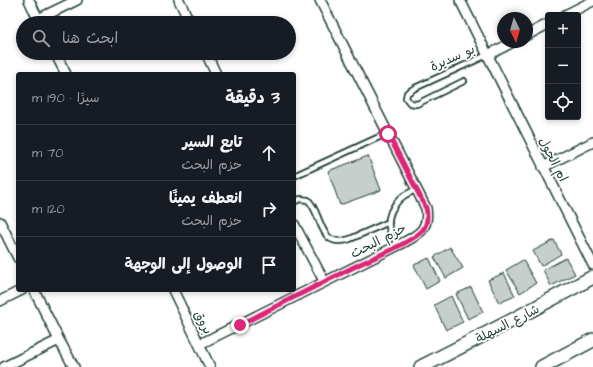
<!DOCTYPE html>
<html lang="ar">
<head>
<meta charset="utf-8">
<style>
	:root { --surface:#171b24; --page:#242831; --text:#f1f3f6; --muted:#9ea1a6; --line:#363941 }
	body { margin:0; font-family:"Architects Daughter","Playpen Sans Arabic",sans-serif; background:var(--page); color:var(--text); direction:rtl }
	.controls { position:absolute; right:12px; top:12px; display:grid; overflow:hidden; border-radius:4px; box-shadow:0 2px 6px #0003 }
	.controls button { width:36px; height:36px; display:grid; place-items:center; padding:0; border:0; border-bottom:1px solid var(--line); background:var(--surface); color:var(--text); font:20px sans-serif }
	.compass { position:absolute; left:497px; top:12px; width:36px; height:36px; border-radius:50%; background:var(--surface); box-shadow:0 2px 6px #0003; rotate:175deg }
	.stop { position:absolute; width:12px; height:12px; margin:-9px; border:3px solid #db2777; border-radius:50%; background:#fff }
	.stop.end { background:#db2777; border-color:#fff; box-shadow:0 1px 4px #0008 }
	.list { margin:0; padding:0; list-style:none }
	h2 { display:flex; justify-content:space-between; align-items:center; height:52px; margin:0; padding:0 16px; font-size:17px }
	h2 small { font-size:13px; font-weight:400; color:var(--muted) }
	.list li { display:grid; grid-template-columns:26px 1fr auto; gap:12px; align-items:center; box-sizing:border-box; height:56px; padding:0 16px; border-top:1px solid var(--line) }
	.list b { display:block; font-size:15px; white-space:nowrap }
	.list p { margin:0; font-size:13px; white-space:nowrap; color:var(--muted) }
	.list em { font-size:13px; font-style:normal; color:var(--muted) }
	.icon { flex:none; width:22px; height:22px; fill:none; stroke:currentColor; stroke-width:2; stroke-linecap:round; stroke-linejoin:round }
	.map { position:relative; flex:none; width:593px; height:367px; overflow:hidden; direction:ltr }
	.search { position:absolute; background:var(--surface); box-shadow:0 2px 6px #0003; left:16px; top:16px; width:280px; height:44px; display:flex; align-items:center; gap:10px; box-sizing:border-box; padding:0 14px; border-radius:22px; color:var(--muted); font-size:15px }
	.panel { position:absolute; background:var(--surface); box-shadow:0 2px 6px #0003; left:16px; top:72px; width:280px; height:220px; border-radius:4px; direction:rtl }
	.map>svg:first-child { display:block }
</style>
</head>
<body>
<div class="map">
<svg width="593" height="367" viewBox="0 0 593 367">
	<rect width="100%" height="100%" fill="#fff"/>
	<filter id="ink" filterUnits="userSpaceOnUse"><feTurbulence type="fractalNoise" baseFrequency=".025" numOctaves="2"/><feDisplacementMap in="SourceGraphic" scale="8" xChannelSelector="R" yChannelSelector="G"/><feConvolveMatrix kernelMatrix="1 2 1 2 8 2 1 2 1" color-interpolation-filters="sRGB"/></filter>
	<g filter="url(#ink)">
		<path fill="#c7cfcc" stroke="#1f3d34" d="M368 156 381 190 340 205 328 171Z
			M554 240 561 254 541 266 533 251Z
			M450 247 463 268 446 278 434 257Z
			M429 258 440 281 426 289 414 265Z
			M566 258 575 274 551 286 543 270Z
			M523 260 536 283 520 293 506 270Z
			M504 273 515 296 499 303 488 280Z
			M471 287 483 312 468 319 456 294Z
			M451 296 463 322 446 330 434 305Z"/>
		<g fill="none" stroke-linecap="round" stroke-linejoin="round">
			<g stroke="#1f3d34" stroke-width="8">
				<path id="lane" d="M464 81 417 104 410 103 406 98 407 93 415 88 487 55
					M294 176 388 133
					M294 202 300 199 308 200C323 214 318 250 350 239L389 222
					M399 245C396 241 392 237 390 232 384 213 399 194 417 190"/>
			</g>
			<g stroke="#1f3d34" stroke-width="12">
				<path id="street" d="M29 0 40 23
					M179 0 190 23
					M460 0 593 265
					M565 15 593 1
					M38 19 77 0
					M527 35 548 24
					M55 53 66 74
					M206 53 216 74
					M488 55 513 42
					M543 167 593 142
					M0 222 18 258
					M294 224 324 281
					M34 290 59 340 74 367
					M173 290 210 367
					M0 301 22 290
					M200 344 399 245C416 236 430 231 426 208L320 0
					M4 367 59 340"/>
			</g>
			<g stroke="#1f3d34" stroke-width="16">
				<path id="secondary" d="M421 367 507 323 593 277
					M542 367 593 340"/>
			</g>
			<use href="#lane" stroke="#fff" stroke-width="4.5"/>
			<use href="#street" stroke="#fff" stroke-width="9"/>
			<use href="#secondary" stroke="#fff" stroke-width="13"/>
		</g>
	</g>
	<g fill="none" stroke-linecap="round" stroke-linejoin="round" filter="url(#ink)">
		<path stroke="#db2777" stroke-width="5" d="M240 325C280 304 320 284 360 264 376 257 412 242 422 231 428 224 428 216 426 208L388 134"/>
	</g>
	<g text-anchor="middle" stroke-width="3.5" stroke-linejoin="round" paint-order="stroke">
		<g font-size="13" fill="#1f3d34" stroke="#fff">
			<text transform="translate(452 57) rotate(-24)" y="5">بو سديرة</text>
			<text transform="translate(554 159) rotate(63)" y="5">ام الحول</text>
			<text transform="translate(378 240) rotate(-27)" y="5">حزم البحث</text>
			<text transform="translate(204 322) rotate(63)" y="5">بروق</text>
			<text transform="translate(507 323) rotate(-27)" y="5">شارع السهلة</text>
		</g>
	</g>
</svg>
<div class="controls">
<button>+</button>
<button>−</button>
<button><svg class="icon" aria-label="locate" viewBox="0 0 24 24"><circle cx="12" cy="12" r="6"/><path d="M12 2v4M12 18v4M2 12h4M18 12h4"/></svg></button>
</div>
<svg class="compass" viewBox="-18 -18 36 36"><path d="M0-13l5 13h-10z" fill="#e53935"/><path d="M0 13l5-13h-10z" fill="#9ea1a6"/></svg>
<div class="stop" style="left:388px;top:134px"></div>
<div class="stop end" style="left:240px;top:325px"></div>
<div class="search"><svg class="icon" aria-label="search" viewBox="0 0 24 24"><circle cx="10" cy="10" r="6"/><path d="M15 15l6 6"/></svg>ابحث هنا</div>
<section class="panel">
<h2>3 دقيقة<small>سيرًا · 190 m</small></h2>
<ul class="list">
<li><svg class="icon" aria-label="ahead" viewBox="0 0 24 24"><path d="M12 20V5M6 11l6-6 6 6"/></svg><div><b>تابع السير</b><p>حزم البحث</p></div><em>70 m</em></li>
<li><svg class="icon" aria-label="right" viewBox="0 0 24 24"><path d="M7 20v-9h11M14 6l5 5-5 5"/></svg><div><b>انعطف يمينًا</b><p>حزم البحث</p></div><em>120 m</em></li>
<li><svg class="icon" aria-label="arrive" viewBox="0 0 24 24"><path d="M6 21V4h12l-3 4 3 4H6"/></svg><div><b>الوصول إلى الوجهة</b></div></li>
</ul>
</section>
</div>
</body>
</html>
